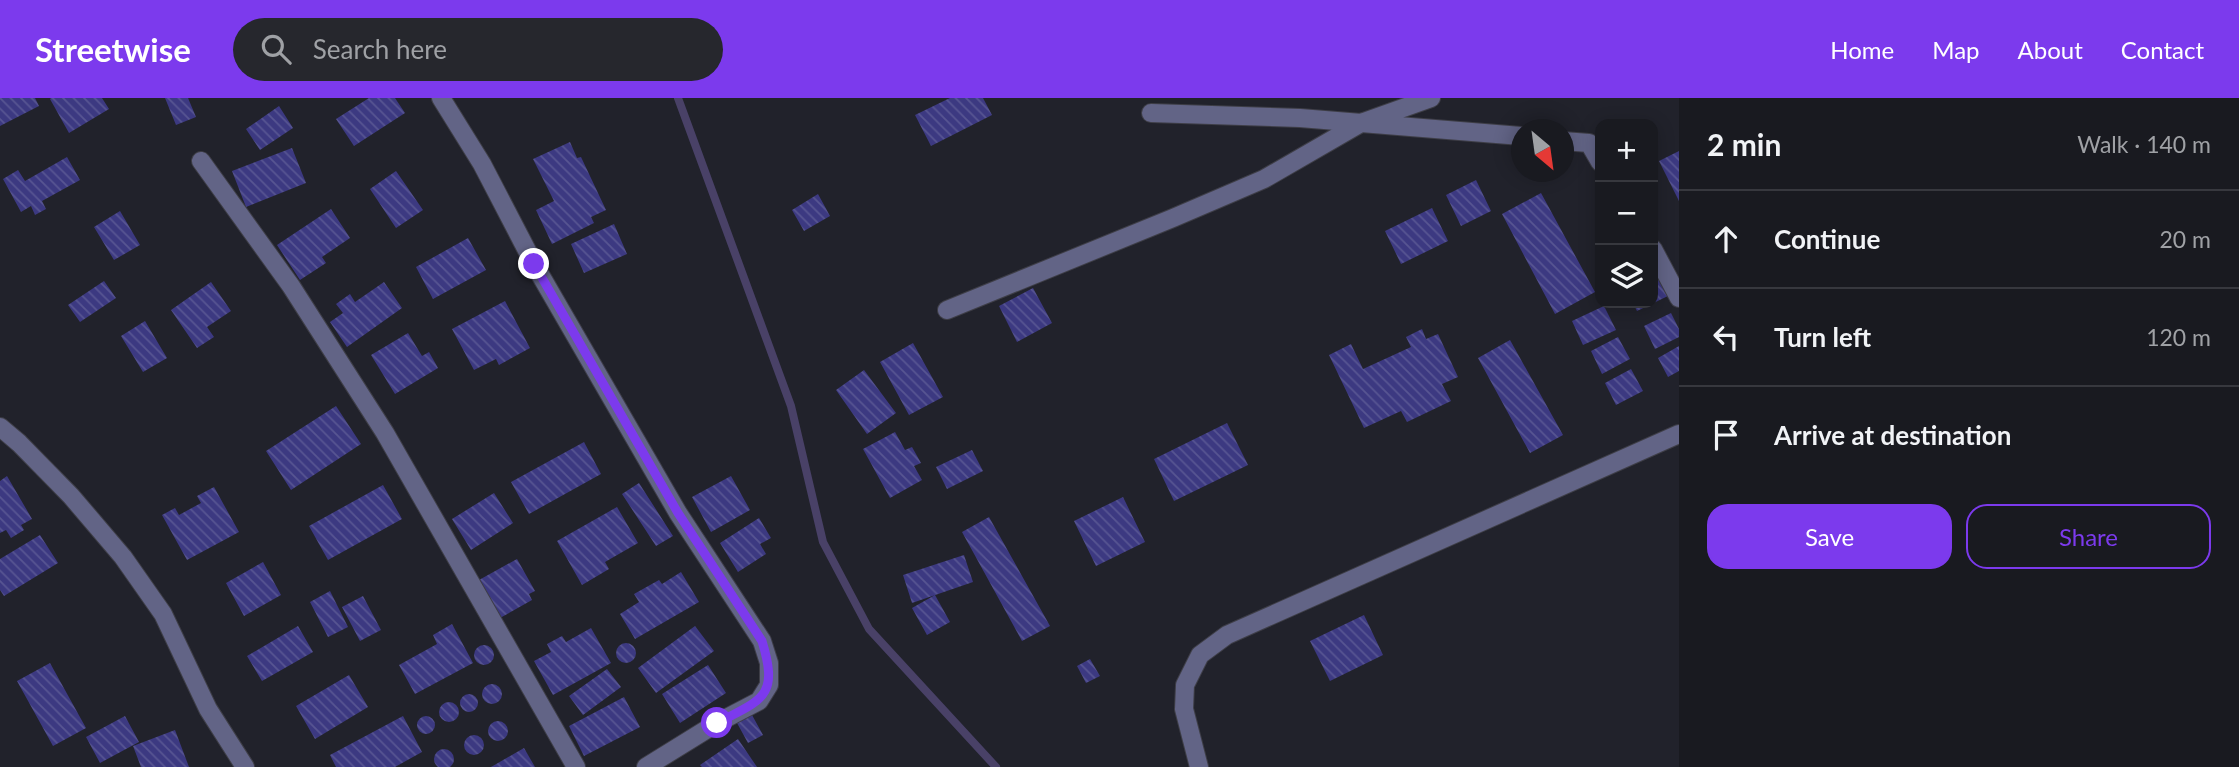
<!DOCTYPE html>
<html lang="en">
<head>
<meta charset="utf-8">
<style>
	:root { --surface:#191a20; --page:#26272d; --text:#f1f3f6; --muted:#9fa1a5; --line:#37383e; --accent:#7c3aed }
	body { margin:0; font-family:Lato,sans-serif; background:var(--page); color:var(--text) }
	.controls { position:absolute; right:21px; top:21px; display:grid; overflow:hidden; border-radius:14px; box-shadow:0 4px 18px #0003 }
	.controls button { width:63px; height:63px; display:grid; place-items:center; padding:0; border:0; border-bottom:2px solid var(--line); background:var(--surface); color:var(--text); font:35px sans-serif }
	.compass { position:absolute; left:1511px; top:21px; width:63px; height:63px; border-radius:50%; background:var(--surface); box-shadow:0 4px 18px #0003; rotate:151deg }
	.stop { position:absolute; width:21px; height:21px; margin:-16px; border:5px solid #7c3aed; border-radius:50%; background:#fff }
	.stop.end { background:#7c3aed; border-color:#fff; box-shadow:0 2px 7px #0008 }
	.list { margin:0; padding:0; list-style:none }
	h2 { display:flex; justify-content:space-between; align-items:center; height:91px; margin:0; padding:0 28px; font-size:30px }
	h2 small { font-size:23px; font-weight:400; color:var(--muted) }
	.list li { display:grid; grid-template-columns:46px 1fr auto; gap:21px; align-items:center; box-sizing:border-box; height:98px; padding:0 28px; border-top:2px solid var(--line) }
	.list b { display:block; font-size:26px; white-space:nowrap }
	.list em { font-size:23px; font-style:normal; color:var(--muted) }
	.actions { display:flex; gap:14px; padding:21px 28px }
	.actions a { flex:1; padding:16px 0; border:2px solid var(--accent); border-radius:21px; text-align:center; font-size:24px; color:var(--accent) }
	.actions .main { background:var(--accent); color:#fff }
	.icon { flex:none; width:38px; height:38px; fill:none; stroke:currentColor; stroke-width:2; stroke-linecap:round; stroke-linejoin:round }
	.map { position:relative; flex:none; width:1679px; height:669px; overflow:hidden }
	header { display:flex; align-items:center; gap:42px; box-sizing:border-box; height:98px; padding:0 35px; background:var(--accent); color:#fff }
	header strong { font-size:33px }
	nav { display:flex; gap:38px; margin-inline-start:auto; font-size:24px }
	.search { width:490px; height:63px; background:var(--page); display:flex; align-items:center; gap:18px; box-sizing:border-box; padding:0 24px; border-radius:38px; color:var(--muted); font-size:26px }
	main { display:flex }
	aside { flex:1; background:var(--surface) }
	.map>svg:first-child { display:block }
</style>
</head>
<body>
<header>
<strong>Streetwise</strong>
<div class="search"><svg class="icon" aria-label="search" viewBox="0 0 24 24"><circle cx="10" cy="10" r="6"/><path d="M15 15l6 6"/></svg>Search here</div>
<nav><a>Home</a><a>Map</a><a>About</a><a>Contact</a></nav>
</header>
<main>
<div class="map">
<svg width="1679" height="669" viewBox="0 0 1679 669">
	<defs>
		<pattern id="building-back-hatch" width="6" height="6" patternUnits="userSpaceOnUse" patternTransform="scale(1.75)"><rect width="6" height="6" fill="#3c3981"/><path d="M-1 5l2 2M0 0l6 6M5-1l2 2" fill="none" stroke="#575592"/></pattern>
	</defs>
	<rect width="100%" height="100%" fill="#21222b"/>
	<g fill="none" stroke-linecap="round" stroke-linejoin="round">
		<path stroke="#494167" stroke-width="8" d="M678 0 791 308 823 444 869 531 996 669"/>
	</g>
	<path fill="url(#building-back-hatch)" d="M0 0H35L39 8 0 28Z
		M51 0H102L109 11 69 35 50 1Z
		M165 0H188L196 19 176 27Z
		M369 0H395L405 15 354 48 336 21Z
		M950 0H983L992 17 931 48 915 17Z
		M279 8 293 30 260 52 246 31Z
		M570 44 577 60 581 59 606 112 591 119 594 125 552 146 536 112 554 103 533 61Z
		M292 50 306 85 246 109 232 73Z
		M1679 53V103L1659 63Z
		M67 59 80 82 42 103 46 111 35 117 31 108 21 114 3 81 18 72 25 83Z
		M396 73 423 112 396 130 370 91Z
		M1476 82 1491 113 1461 128 1446 97Z
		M1541 95 1595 194 1555 216 1502 116Z
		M818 96 830 118 804 133 792 112Z
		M1432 110 1448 143 1401 166 1385 133Z
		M331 111 350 140 322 159 326 165 300 182 277 147Z
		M120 113 140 147 114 162 94 129Z
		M614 126 627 156 584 175 571 146Z
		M468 140 486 172 433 201 416 169Z
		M1659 181 1668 198 1637 213 1633 205H1653V183Z
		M104 183 116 200 80 224 68 207Z
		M211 184 231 213 207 229 214 239 197 250 171 212Z
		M384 184 402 210 347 249 330 224 343 215 336 206 350 196 355 204Z
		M1033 190 1052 225 1017 244 999 208Z
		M505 203 530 250 499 267 496 261 474 272 452 231Z
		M1604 208 1616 232 1583 247 1572 223Z
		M1671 215 1679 231V239L1655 251 1644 228Z
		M145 223 167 260 143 274 121 238Z
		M1422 231 1426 241 1438 236 1458 279 1442 286 1451 303 1407 324 1401 313 1364 330 1329 257 1351 246 1363 271 1411 249 1406 239Z
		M408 235 422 258 429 254 438 270 395 296 371 257Z
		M1618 239 1630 261 1602 276 1591 253Z
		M1510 242 1563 337 1530 355 1478 260Z
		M913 245 943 299 909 317 880 264Z
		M1679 248V273L1668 279 1658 260Z
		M1631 271 1643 293 1616 307 1605 285Z
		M864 272 896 315 867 336 836 292Z
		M336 308 361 346 291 392 266 353Z
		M1227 325 1248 367 1174 403 1154 361Z
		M895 334 905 352 912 349 921 365 914 368 922 382 890 400 863 351Z
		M584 344 601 376 529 416 511 384Z
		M972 352 983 373 947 391 936 369Z
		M7 378 32 421 21 427 24 432 11 440 6 432 0 435V383Z
		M731 378 750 412 711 434 692 399Z
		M639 385 673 438 656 448 622 396Z
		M383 387 402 421 328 462 309 428Z
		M214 389 239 434 187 462 162 417 175 410 179 417 201 405 197 398Z
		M494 395 513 425 471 452 452 421Z
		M1123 399 1145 444 1096 468 1074 423Z
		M617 409 638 445 605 464 609 471 582 487 557 443Z
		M989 419 1050 528 1022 543 962 434Z
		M759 420 771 440 760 446 766 456 738 474 720 445Z
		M40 437 58 465 4 498 0 492V461Z
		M964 457 973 484 912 505 903 477Z
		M517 461 535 493 529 496 532 502 500 520 479 482Z
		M263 464 281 497 244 518 226 485Z
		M681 474 699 504 635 541 620 516 639 504 634 496 659 482 662 486Z
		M330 493 348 529 328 539 310 504Z
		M935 497 950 524 927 537 912 510Z
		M363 498 381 532 360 543 342 509Z
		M1364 517 1383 557 1330 583 1310 543Z
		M452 526 473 565 415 596 399 567 437 546 433 537Z
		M298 528 313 554 262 583 247 558Z
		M695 528 714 553 656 595 638 570Z
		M591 530 611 565 553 597 534 563 551 554 547 546 562 538 566 544Z
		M616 555a10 10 0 1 1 20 0a10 10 0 1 1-20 0Z
		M474 557a10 10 0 1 1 20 0a10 10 0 1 1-20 0Z
		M1090 561 1100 578 1086 585 1077 568Z
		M50 565 86 630 53 648 17 583Z
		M708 567 726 595 680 625 662 596Z
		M607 571 621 589 583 617 569 598Z
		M349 577 368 609 315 641 296 608Z
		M482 596a10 10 0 1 1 20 0a10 10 0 1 1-20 0Z
		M460 605a9 9 0 1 1 18 0a9 9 0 1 1-18 0Z
		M624 599 640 629 584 658 569 628Z
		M439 614a10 10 0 1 1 20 0a10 10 0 1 1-20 0Z
		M752 617 763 637 748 645 737 625Z
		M417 627a9 9 0 1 1 18 0a9 9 0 1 1-18 0Z
		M125 618 139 644 100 665 86 639Z
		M403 618 422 654 395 669H336L330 657Z
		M488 633a10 10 0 1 1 20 0a10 10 0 1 1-20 0Z
		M175 632 189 669H141L133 648Z
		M464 647a10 10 0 1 1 20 0a10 10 0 1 1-20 0Z
		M738 641 757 669H702L700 667Z
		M524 650 535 669H491Z
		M434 661a10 10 0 1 1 20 0a10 10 0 1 1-20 0Z"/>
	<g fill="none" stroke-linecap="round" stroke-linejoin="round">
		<g stroke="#3e3e47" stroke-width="20">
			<path id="minor" d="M441 0 482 66 534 166 678 415 762 543 769 565V587L759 603 717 625 646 669
				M1151 15 1300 20 1521 38
				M1563 43 1589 45 1600 64
				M201 63 291 188 385 335 576 669
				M1653 151 1679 200
				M947 212 1173 120 1264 81 1361 25 1431 0
				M0 329 19 345 71 398 123 459 163 516 208 611 245 669
				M1199 669 1184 611 1185 587 1200 557 1227 537 1679 336"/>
		</g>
		<use href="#minor" stroke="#626486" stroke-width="18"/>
	</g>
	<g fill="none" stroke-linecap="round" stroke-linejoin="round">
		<path stroke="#7c3aed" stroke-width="9" d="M534 166 678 415 762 543C779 599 763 601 717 625"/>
	</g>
</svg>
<div class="controls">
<button>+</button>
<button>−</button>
<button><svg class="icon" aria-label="layers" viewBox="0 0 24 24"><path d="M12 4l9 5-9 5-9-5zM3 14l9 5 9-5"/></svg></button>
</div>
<svg class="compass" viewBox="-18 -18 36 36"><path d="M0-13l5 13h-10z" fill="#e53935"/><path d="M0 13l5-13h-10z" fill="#9fa1a5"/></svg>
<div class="stop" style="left:717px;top:625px"></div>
<div class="stop end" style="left:534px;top:166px"></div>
</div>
<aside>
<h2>2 min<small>Walk · 140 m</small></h2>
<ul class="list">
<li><svg class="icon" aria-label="ahead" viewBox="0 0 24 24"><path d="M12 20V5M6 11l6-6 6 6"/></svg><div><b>Continue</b></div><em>20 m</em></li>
<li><svg class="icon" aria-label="left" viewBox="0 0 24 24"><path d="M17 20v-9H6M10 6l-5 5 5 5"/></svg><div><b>Turn left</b></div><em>120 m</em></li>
<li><svg class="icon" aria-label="arrive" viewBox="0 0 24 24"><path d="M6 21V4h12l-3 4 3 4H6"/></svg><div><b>Arrive at destination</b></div></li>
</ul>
<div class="actions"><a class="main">Save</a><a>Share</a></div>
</aside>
</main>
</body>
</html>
